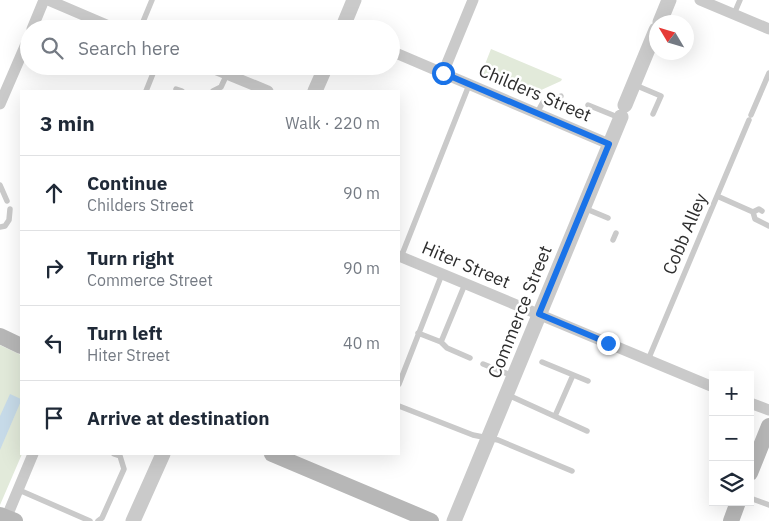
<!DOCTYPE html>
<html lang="en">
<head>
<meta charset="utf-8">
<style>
	:root { --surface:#fff; --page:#f2f2f3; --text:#1f2937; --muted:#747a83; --line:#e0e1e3 }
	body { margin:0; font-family:"IBM Plex Sans",sans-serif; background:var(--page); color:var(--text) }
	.controls { position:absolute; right:15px; bottom:15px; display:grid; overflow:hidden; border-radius:0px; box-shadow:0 5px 20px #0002 }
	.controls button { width:45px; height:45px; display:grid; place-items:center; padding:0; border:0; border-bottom:1px solid var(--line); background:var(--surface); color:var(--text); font:25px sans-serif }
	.compass { position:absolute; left:649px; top:15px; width:45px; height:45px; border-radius:50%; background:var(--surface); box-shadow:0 5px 20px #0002; rotate:308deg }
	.stop { position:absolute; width:15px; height:15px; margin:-11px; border:4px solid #1a73e8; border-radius:50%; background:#fff }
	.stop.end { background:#1a73e8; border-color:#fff; box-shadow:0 1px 5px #0008 }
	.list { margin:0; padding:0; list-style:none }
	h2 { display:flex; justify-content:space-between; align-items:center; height:65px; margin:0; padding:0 20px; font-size:21px }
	h2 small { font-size:16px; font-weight:400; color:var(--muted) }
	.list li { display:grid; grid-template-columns:32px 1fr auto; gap:15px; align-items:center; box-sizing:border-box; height:75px; padding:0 20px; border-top:1px solid var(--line) }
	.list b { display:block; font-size:19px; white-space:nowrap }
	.list p { margin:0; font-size:16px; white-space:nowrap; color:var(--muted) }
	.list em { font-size:16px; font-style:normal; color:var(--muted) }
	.icon { flex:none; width:28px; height:28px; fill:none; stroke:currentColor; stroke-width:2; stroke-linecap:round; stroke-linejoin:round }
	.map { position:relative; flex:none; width:769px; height:521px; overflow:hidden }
	.search { position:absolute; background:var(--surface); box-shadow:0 5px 20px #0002; left:20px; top:20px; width:380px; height:55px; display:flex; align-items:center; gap:12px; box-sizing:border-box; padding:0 18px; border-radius:28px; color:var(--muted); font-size:19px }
	.panel { position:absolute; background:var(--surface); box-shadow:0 5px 20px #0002; left:20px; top:90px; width:380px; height:365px; border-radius:0px }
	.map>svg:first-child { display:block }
</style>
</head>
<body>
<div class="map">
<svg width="769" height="521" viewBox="0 0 769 521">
	<rect width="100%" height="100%" fill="#fff"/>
	<path fill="#e2eada" d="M491 49 562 79 561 81 528 96 480 77Z
		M0 345 21 355 22 454 0 505Z"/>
	<path fill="#c7dbe9" d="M10 394 21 399V401L0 450V416Z"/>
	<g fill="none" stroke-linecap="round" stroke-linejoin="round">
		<path stroke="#cacaca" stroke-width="5.5" d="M734 14 740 0
			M140 29 152 0
			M635 85 661 96 653 114
			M176 89 182 91
			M146 91 156 66
			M213 91 221 87 227 74
			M588 105 620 118
			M537 113 543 102 561 96
			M751 115 769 73
			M0 185 7 201
			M717 196 753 212 759 209 762 211
			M584 208 608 218
			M753 212 755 219 769 226
			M0 227 5 226 9 220 10 209
			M613 240 616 233
			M401 257 469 85
			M418 333 441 342 447 348 470 358
			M441 342 465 284
			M648 360 749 120
			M542 362 588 381
			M483 364 513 376
			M399 384 442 274
			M508 395 587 431
			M399 406 473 435 498 440 572 471
			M555 416 573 375
			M19 490 90 521
			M750 498 769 505
			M98 521 102 518 124 469 120 456 114 454"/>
		<path stroke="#cacaca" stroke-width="11" d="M48 0 116 29
			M700 0 769 29
			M32 29 44 0
			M391 51 609 144
			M207 66 268 91
			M443 73 473 0
			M0 104 29 37
			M399 256 713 387
			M750 403 769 410
			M5 521 33 454"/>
		<path stroke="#cacaca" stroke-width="15" d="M660 22 669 0
			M342 29 354 0
			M315 91 326 66
			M625 105 656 30
			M133 521 163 454
			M454 521 621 117"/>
		<path stroke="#b7b7b7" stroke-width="16" d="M0 336 21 346
			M272 454 431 521
			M750 473 769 426
			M0 515 15 521
			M731 521 738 502"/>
	</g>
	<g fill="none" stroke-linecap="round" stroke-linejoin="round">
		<path stroke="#1a73e8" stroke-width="6" d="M443 73 609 144 539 314 608 343"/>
	</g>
	<g text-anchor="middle" stroke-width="5" stroke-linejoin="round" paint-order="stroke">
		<g font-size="18" fill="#2d2d2d" stroke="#fff">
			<text transform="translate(535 93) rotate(23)" y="6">Childers Street</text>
			<text transform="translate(685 234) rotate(-67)" y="6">Cobb Alley</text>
			<text transform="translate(466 265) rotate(23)" y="6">Hiter Street</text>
			<text transform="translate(520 312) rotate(-68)" y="6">Commerce Street</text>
		</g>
	</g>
</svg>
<div class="controls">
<button>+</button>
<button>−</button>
<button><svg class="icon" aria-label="layers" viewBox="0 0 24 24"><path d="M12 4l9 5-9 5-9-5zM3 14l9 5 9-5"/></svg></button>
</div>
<svg class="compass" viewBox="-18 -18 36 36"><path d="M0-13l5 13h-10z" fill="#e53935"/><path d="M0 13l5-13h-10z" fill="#747a83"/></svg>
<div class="stop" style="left:443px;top:73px"></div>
<div class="stop end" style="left:608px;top:343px"></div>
<div class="search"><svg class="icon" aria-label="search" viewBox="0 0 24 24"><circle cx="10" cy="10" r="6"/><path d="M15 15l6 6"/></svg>Search here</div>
<section class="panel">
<h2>3 min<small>Walk · 220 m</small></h2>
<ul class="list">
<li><svg class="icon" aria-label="ahead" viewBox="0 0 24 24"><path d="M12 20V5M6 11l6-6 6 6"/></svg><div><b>Continue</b><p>Childers Street</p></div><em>90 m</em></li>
<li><svg class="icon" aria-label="right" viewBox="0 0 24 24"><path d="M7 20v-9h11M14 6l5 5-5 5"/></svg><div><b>Turn right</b><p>Commerce Street</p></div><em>90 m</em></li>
<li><svg class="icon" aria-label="left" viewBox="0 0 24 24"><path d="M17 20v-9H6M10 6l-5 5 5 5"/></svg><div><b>Turn left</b><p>Hiter Street</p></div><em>40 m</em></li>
<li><svg class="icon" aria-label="arrive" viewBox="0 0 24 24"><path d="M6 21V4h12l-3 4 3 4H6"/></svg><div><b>Arrive at destination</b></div></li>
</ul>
</section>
</div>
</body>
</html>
